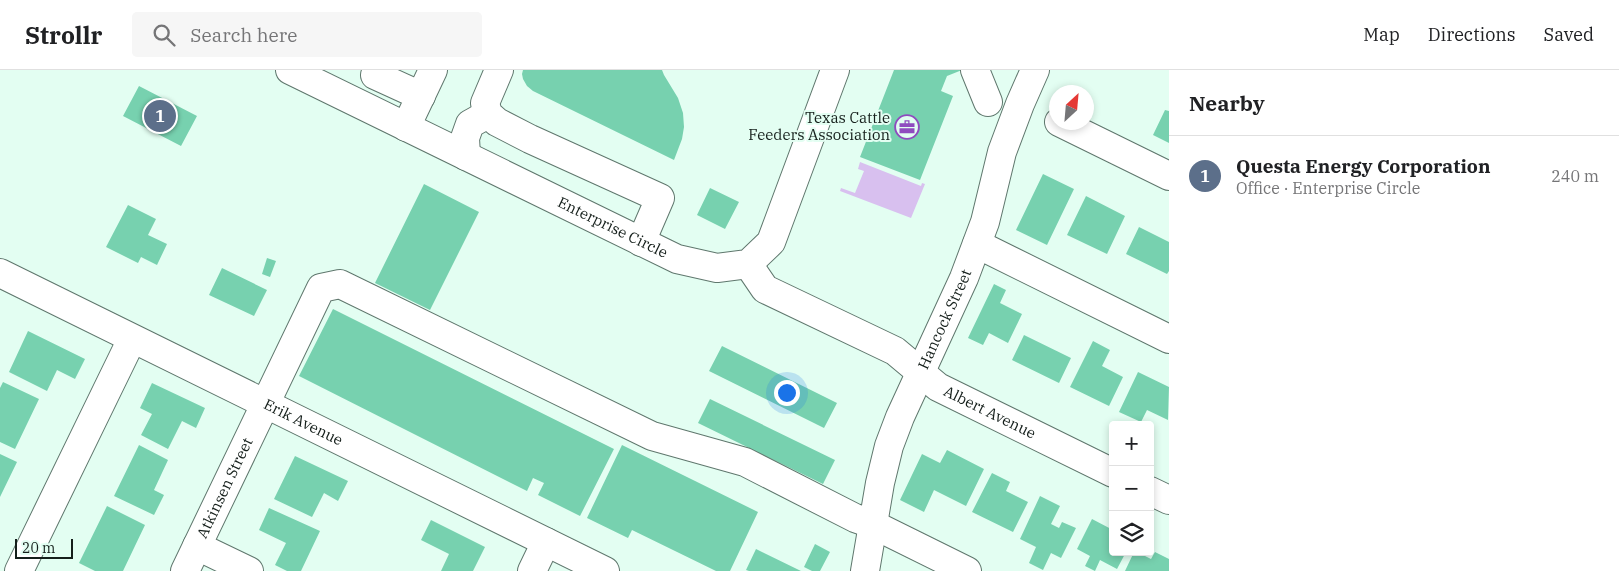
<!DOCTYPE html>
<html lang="en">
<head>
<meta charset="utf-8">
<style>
	:root { --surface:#fff; --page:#f6f6f6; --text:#202124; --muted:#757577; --line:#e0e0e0; --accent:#8f4bbf }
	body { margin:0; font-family:"IBM Plex Serif",serif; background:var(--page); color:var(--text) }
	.controls { position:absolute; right:15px; bottom:15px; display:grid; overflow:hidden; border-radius:5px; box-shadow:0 2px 8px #0003 }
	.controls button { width:45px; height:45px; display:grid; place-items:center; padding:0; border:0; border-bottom:1px solid var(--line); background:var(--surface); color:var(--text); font:25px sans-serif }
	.compass { position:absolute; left:1049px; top:15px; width:45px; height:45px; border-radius:50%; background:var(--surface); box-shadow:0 2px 8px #0003; rotate:26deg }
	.scale { position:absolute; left:15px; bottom:12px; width:58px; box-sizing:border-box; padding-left:5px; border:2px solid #151f1b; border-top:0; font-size:14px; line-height:18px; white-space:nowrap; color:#151f1b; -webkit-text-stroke:4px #e3fef2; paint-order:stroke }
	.you { position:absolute; left:786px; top:322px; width:18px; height:18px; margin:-12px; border:4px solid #fff; border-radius:50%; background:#1a73e8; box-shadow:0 0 0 8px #1a73e833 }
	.badge { display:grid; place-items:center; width:32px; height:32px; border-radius:50%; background:var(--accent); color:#fff; font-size:16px; font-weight:700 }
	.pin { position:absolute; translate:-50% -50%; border:2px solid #fff; box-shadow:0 1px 5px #0006 }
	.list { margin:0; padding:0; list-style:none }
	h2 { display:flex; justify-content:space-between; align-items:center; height:65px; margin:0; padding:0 20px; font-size:21px }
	h2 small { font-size:16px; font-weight:400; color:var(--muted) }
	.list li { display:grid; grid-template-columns:32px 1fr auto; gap:15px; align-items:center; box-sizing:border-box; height:80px; padding:0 20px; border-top:1px solid var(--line) }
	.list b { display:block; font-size:19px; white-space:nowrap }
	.list p { margin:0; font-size:16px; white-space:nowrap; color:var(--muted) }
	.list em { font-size:16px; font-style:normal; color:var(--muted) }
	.icon { flex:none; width:28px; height:28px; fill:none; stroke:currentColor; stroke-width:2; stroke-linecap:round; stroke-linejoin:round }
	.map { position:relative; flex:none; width:1169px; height:501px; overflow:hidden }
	header { display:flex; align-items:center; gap:30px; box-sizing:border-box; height:70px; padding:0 25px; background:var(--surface); border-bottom:1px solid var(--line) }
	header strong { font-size:24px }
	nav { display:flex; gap:28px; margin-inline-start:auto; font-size:18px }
	.search { width:350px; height:45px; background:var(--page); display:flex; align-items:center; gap:12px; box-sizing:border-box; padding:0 18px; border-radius:5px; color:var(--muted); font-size:19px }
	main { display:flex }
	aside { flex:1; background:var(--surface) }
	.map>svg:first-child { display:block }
</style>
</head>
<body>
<header>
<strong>Strollr</strong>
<div class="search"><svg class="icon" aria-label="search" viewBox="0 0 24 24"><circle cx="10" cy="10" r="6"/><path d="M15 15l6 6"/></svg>Search here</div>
<nav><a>Map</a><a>Directions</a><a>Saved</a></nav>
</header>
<main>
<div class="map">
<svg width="1169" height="501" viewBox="0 0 1169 501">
	<rect width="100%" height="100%" fill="#e3fef2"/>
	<path fill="#d8c0ef" d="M860 92 921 116 922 113 925 114 911 148 840 121 841 118 855 123 864 101 858 99Z"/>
	<path fill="#77d1af" d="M523 0H662L664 5 678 28 683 43 684 57 682 69 674 90 533 21 527 16 523 9 522 4Z
		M894 0H962L947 6 941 21 953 26 920 110 860 87Z
		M139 16 197 46 181 76 123 46Z
		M1165 40 1169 41V73L1153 65Z
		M1043 104 1074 119 1047 175 1016 160Z
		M424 114 479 142 430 240 375 213Z
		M710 118 739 132 725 159 697 145Z
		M1086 126 1125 146 1107 184 1067 165Z
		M128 135 156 149 148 165 167 174 157 195 141 187 138 193 106 177Z
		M1139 157 1169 172V201L1167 204 1126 184Z
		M267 188 276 191 270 207 262 204Z
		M222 198 267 220 254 246 209 225Z
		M994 214 1006 220 1000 233 1022 244 1008 273 989 263 983 275 968 268Z
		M333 239 614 379 580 446 538 425 544 413 533 408 527 421 299 306Z
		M28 261 85 289 75 309 57 300 47 321 9 302Z
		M1024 265 1071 288 1059 313 1012 290Z
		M1093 271 1110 280 1102 296 1123 307 1109 336 1070 317Z
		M722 276 837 333 824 358 709 301Z
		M1138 302 1169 317 1168 350 1147 340 1141 352 1119 342Z
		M3 312 39 329 15 379 0 372V318Z
		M152 313 205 338 196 358 182 351 168 379 141 365 152 344 140 338Z
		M710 329 835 390 823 414 698 353Z
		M139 375 168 390 154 420 164 425 154 445 114 426Z
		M622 375 758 442 730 501H716L632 460 628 468 587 448Z
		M947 380 984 399 966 436 934 420 924 442 900 430 922 384 940 393Z
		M0 384 17 392 0 427Z
		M295 386 348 411 338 431 324 423 312 447 274 429Z
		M992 403 1010 412 1006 421 1028 432 1013 462 972 442Z
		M1040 426 1060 436 1051 454 1059 458 1062 452 1076 458 1061 488 1051 483 1043 500 1029 493 1036 477 1020 469Z
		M107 436 145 455 123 501H95L79 493Z
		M269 438 320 461 301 501H287L275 495 286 473 259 460Z
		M1092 449 1113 460V482H1126L1117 499 1100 490 1095 501 1085 496 1090 486 1077 479Z
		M431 450 485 477 473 501H441L449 484 421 470Z
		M815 474 830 482 820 501H812L804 497Z
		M756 479 801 501H749L746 500Z
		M1134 482H1137L1151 489 1155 482 1169 489V501H1125Z"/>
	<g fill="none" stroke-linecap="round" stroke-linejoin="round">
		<g stroke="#5f776d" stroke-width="30">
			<g id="minor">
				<path id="s1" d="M290 0 677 189 717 198 748 194 771 172 835 0"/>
				<path d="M499 0 485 33 488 44 497 52 530 69 660 128 641 172"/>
				<path d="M975 0 988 32"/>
				<path d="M375 5 421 26"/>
				<path d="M1059 52 1169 106"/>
				<path d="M406 57 433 0"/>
				<path d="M466 86 465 68 470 54 488 44"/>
				<path d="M977 174 1169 269"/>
				<path id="s2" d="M748 194 765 219 895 281 938 317 1113 403"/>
				<path id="s3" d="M0 203 605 501"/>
				<path d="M1150 421 1169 430"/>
				<path d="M197 476 249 501"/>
				<path d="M19 501 132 269"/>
				<path id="s4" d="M185 501 321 218 340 214 652 366 745 392 855 448 872 454 967 501"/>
				<path d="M532 501 546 472"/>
				<path id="s5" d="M865 501 880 413 889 376 900 347 964 208 985 152 1002 82 1020 34 1035 0"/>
			</g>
		</g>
		<use href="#minor" stroke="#fff" stroke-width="28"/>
	</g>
	<defs>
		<g id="office-ring" transform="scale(1.25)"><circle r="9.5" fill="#e3fef2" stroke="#8f4bbf" stroke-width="1.5"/><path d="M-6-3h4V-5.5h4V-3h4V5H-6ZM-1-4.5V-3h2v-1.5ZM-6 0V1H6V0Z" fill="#8f4bbf"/></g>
	</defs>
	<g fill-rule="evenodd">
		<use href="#office-ring" x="907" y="57"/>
	</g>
	<g text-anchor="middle" stroke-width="4" stroke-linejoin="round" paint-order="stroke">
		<g font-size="15" fill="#151f1b" stroke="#e3fef2" text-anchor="end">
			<text x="890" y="53">Texas Cattle<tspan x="890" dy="17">Feeders Association</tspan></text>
		</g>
		<g font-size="15" fill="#151f1b" stroke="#e3fef2">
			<text dy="5" stroke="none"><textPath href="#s1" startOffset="359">Enterprise Circle</textPath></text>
			<text dy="5" stroke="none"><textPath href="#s5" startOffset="266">Hancock Street</textPath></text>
			<text dy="5" stroke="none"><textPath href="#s2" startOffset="288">Albert Avenue</textPath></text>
			<text dy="5" stroke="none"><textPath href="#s3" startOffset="338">Erik Avenue</textPath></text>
			<text dy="5" stroke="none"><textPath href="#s4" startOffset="92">Atkinsen Street</textPath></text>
		</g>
	</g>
</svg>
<div class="controls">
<button>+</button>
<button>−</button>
<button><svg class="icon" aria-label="layers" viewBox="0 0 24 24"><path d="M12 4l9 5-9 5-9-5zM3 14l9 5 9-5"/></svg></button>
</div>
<svg class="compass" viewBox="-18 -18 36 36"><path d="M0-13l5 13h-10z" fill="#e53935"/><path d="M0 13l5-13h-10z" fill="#757577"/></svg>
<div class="scale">20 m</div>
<div class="you"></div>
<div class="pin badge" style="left:160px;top:46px;background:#5c6f8a">1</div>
</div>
<aside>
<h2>Nearby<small></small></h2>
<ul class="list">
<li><span class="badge" style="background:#5c6f8a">1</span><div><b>Questa Energy Corporation</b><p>Office · Enterprise Circle</p></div><em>240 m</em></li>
</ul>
</aside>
</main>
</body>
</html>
